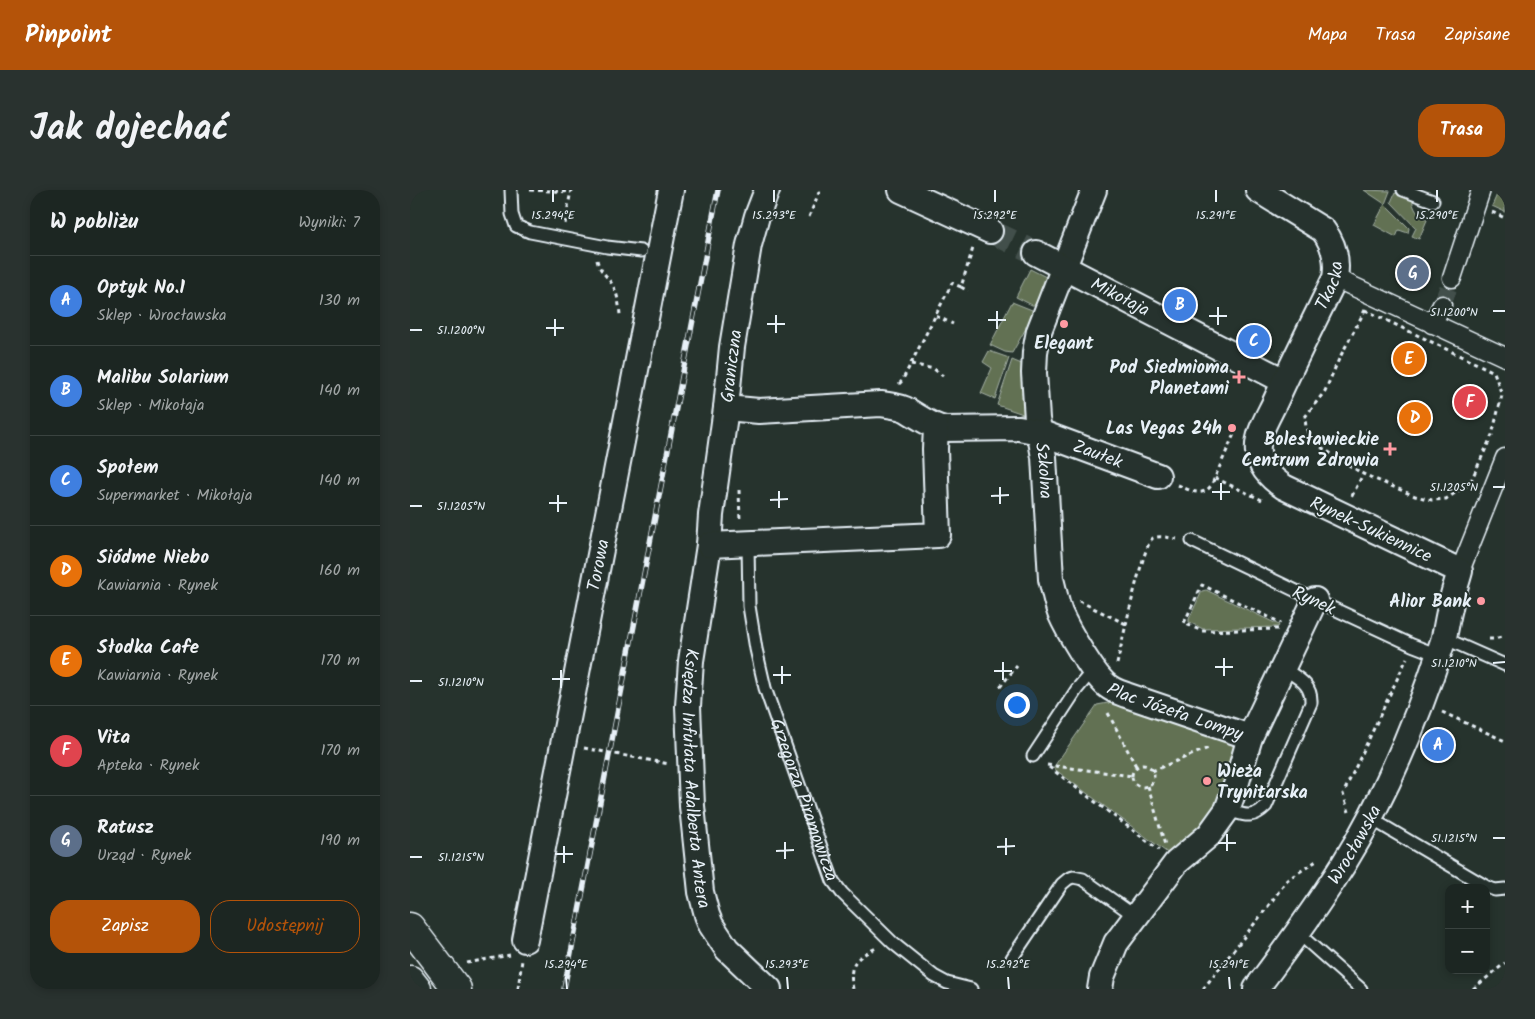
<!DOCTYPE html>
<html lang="pl">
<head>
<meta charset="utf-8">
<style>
	:root { --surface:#1c2622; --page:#29322f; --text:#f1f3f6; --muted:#a0a5a5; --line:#3a4340; --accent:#b45309 }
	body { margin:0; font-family:Kalam,sans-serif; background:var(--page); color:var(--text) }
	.controls { position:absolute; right:15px; bottom:15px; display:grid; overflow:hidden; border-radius:10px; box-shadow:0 2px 8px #0003 }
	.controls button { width:45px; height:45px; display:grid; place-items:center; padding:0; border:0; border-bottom:1px solid var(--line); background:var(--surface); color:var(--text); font:25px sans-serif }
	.you { position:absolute; left:606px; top:514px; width:18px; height:18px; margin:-12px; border:4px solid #fff; border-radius:50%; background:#1a73e8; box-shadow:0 0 0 8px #1a73e833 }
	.badge { display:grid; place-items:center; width:32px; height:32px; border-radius:50%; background:var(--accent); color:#fff; font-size:16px; font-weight:700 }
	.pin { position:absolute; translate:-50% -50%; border:2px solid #fff; box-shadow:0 1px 5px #0006 }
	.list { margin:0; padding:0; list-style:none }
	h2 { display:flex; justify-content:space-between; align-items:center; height:65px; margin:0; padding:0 20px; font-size:21px }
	h2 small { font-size:16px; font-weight:400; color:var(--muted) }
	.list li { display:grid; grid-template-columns:32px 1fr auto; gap:15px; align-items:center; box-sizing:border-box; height:90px; padding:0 20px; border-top:1px solid var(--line) }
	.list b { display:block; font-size:19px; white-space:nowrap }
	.list p { margin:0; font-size:16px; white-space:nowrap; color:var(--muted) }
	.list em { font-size:16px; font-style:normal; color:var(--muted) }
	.actions { display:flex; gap:10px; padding:15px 20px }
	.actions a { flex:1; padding:11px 0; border:1px solid var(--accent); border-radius:20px; text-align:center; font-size:18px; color:var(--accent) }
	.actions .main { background:var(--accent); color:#fff }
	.map { position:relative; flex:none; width:1095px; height:799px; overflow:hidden; border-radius:20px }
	header { display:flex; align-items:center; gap:30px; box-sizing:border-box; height:70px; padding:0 25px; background:var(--accent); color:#fff }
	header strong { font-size:24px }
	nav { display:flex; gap:28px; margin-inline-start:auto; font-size:18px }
	.intro { display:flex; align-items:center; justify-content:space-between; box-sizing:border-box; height:120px; padding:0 30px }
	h1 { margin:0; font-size:35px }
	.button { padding:12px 22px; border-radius:20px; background:var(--accent); color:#fff; font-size:18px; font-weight:700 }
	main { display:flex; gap:30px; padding:0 30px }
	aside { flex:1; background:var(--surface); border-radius:20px; box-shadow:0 2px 8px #0003 }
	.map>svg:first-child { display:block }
</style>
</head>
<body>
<header>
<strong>Pinpoint</strong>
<nav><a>Mapa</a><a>Trasa</a><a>Zapisane</a></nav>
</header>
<div class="intro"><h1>Jak dojechać</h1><a class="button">Trasa</a></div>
<main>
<aside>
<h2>W pobliżu<small>Wyniki: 7</small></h2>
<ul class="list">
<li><span class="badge" style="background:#3f7fe0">A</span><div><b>Optyk No.1</b><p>Sklep · Wrocławska</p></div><em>130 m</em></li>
<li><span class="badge" style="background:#3f7fe0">B</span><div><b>Malibu Solarium</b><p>Sklep · Mikołaja</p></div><em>140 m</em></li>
<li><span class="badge" style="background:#3f7fe0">C</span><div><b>Społem</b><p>Supermarket · Mikołaja</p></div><em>140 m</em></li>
<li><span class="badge" style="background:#e8710a">D</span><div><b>Siódme Niebo</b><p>Kawiarnia · Rynek</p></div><em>160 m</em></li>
<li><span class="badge" style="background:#e8710a">E</span><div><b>Słodka Cafe</b><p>Kawiarnia · Rynek</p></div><em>170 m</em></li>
<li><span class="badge" style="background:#e0444e">F</span><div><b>Vita</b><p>Apteka · Rynek</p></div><em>170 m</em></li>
<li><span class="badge" style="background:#5c6f8a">G</span><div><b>Ratusz</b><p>Urząd · Rynek</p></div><em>190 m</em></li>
</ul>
<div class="actions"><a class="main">Zapisz</a><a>Udostępnij</a></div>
</aside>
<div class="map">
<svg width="1095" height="799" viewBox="0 0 1095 799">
	<rect width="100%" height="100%" fill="#26332d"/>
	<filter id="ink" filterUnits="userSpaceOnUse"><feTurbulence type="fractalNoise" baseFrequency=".02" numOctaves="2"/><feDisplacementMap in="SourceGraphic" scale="10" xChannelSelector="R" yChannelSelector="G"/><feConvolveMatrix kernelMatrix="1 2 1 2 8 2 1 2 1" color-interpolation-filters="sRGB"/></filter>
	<g filter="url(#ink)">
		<path fill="#627153" stroke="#a5b1a6" d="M954 0 980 1 975 14 999 38 998 43 989 40 986 47 964 35 975 14Z
			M1089 0H1095V22L1082 16Z
			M985 3 1002 9C1004 20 1007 24 1017 30L1009 49 1002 46 1006 38 981 12Z
			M620 79 636 87V92L625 115H622L606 107Z
			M602 112 622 120 624 124 602 163 595 162 580 155Z
			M579 161 599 168 585 209 571 203 582 178 573 172Z
			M602 170 614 175 616 222 613 224 587 215Z
			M796 400 869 435 868 437 793 439 779 432V429L792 401Z
			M698 513 710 515 822 552 824 559 821 592 816 611 763 667 643 578 687 515Z"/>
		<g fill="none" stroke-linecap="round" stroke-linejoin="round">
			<path stroke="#43504b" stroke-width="18" stroke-dasharray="18 9" stroke-linecap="butt" d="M1032 115 1042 88"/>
			<path stroke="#43504b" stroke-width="24" stroke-dasharray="24 12" stroke-linecap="butt" d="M580 41 626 63"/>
			<g stroke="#e8f1f8" stroke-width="15">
				<g id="service">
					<path d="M101 0 102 24 106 36 120 42 197 57 231 61"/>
					<path d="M993 0 1023 11"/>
					<path d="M782 351 905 410 1002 455 1028 465"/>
					<path id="s1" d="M338 354 339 416 346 459 355 498 423 691 432 703 483 753 524 786 537 793 561 799"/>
					<path d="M1034 448 1095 475"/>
					<path d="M623 566 667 499 683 480"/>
					<path d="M817 620C834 625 842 630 856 616L901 513C902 493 887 488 873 478"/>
					<path d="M960 628 1077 697 1085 700 1095 699"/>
					<path d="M888 743 951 799"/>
					<path d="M602 768 652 694 658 689 663 687 673 689 725 726"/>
				</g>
			</g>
			<g stroke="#e8f1f8" stroke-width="21">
				<path id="pedestrian" d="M925 88 1095 167
					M1042 88 1071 0
					M1022 134 1032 115
					M1050 381 1095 268"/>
			</g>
			<g stroke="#e8f1f8" stroke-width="28">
				<g id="minor">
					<path id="s2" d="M357 0 347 26 339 55 322 157 316 218 301 325 299 355 281 471 278 516 282 616 291 702 297 725 301 735 317 759 359 799"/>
					<path d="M491 0 580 41"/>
					<path id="s3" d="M684 0 629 141 625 162 624 183 627 229 634 267 641 389C644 400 646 412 650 423 657 439 685 488 699 497 704 501 711 503 716 505L840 547"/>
					<path id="s4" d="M626 63 874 191"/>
					<path id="s5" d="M316 218 349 221 471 214C479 215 487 216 495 219 508 226 520 236 535 239L609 238 629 242 748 286"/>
					<path d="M299 355 528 345 525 259 526 237"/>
					<path id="s6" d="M115 750 261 0"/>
					<path d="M690 799 692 787 706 753 766 673 799 645 817 620 826 595 840 547 905 410"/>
					<path id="s7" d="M846 799C876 759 906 718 933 675 976 606 1008 528 1033 451 1036 440 1037 429 1040 418 1042 405 1047 393 1050 381L874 297C862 289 850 278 848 262 846 245 858 227 865 212 884 170 905 129 925 88 928 70 924 54 913 40L848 0"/>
				</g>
			</g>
			<g stroke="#e8f1f8" stroke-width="31">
				<path id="primary" d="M0 737 47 799
					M0 790 7 799"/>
			</g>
			<path stroke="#e8f1f8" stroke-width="3" stroke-dasharray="4 4" stroke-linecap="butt" d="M120 0 161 2
				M1082 22 1095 28
				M399 27 410 0
				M155 34 161 0
				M187 70C189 80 197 86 202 94 208 104 209 114 210 125
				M551 97 558 101
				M955 120 1084 182 1092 205 1082 245 1060 293 1036 309 1022 310 1005 306 953 284 903 252 896 238 895 227 915 201 929 169Z
				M526 126 543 134
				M501 174 524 179 533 186
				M489 194 492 191 542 93 551 97 563 58
				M805 288 852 310
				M768 295C780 300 793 309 802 294L828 235
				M329 300 330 332
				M942 306 953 284
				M669 411 716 434
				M868 439 792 441 774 433 792 395 871 433
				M1079 449H1084L1092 447
				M707 474C711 457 733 353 743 348 750 345 760 348 767 349
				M590 497 607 476
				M1032 522 1095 551
				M698 523 727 578
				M174 558 259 574
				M637 575 723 586
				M722 586a11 11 0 1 1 22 0a11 11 0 1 1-22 0Z
				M639 577 749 660
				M742 581 801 557
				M738 596 755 655
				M939 622 933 604 997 468
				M57 773 100 765
				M108 799 112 770
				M443 799C438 774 445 768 466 758
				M793 799 856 719 877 690 908 670
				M1063 799 1095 773"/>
			<use href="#service" stroke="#26332d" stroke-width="11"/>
			<use href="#pedestrian" stroke="#26332d" stroke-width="18"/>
			<use href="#minor" stroke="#26332d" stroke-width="24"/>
			<use href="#primary" stroke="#26332d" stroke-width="28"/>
			<g stroke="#e8f1f8" stroke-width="5.5">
				<path id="rail" d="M154 799 308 0"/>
			</g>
			<use href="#rail" stroke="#26332d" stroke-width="4" stroke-dasharray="11" stroke-linecap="butt"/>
		</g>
	</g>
	<path fill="none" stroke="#e8f1f8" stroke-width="2" d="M143 0V12M364 0V12M585 0V12M806 0V12M1027 0V12M808 117V135M587 121V139M1083 121H1095M366 125V143M799 126H817M145 129V146M578 130H596M357 134H375M136 138H154M0 140H12M811 293V310M590 297V314M1083 297H1095M369 301V318M802 302H820M148 305V322M581 306 599 305M360 310 378 309M139 313H157M0 316H12M814 468V486M593 472V490M1083 473 1095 472M372 476V494M805 477H823M151 480V498M584 481H602M363 485H381M142 489H160M0 491H12M817 644V661M596 648V665M1083 648H1095M375 652V669M808 653H826M154 656V673M587 657 605 656M366 661 384 660M145 664H163M0 667H12M156 787 157 799M377 787 378 799M598 787 599 799M819 787 820 799"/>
	<g fill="#ff9aa2" stroke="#26332d" stroke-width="2">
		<circle cx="654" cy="134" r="5"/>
		<path d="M826.5 179.5h5v5h5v5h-5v5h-5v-5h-5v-5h5z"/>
		<circle cx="822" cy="238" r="5"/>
		<path d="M977.5 251.5h5v5h5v5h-5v5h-5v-5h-5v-5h5z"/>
		<circle cx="1071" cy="411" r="5"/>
		<circle cx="797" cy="591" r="5"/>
	</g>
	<g text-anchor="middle" stroke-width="4" stroke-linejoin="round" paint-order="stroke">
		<g font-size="18" fill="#e8f1f8" stroke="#26332d">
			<text dy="6" stroke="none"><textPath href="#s7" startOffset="892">Tkacka</textPath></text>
			<text dy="6" stroke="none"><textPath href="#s4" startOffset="95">Mikołaja</textPath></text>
			<text transform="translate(321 176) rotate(-83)" y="6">Graniczna</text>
			<text dy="6" stroke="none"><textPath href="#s5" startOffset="382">Zaułek</textPath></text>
			<text dy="6" stroke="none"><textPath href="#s3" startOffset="292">Szkolna</textPath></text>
			<text transform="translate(961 339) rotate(25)" y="6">Rynek-Sukiennice</text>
			<text dy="6" stroke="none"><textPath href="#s6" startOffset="382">Torowa</textPath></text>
			<text transform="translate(904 410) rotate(25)" y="6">Rynek</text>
			<text dy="6" stroke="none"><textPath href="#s3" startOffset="596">Plac Józefa Lompy</textPath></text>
			<text dy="6" stroke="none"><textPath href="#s2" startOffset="596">Księdza Infułata Adalberta Antera</textPath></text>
			<text dy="6" stroke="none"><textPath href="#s1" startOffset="264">Grzegorza Piramowicza</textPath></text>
			<text dy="6" stroke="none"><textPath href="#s7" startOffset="175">Wrocławska</textPath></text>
		</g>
		<g font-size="18" font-weight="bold" fill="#e8f1f8" stroke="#26332d" text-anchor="end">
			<text x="654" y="159" text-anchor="middle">Elegant</text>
			<text x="819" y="183">Pod Siedmioma<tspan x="819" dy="21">Planetami</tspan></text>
			<text x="812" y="244">Las Vegas 24h</text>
			<text x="969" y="255">Bolesławieckie<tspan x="969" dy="21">Centrum Zdrowia</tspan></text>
			<text x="1061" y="417">Alior Bank</text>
			<text x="807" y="587" text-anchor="start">Wieża<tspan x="807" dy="21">Trynitarska</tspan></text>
		</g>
	</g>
	<g font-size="12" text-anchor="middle" fill="#e8f1f8" stroke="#26332d" stroke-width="4" stroke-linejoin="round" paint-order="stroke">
		<text x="143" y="29">15.294°E</text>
		<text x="364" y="29">15.293°E</text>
		<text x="585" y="29">15.292°E</text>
		<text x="806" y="29">15.291°E</text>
		<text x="1027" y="29">15.290°E</text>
		<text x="1044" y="126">51.1200°N</text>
		<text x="51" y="144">51.1200°N</text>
		<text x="1044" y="301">51.1205°N</text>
		<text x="51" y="320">51.1205°N</text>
		<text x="1044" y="477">51.1210°N</text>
		<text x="51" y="496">51.1210°N</text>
		<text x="1044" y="652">51.1215°N</text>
		<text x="51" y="671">51.1215°N</text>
		<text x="156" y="778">15.294°E</text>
		<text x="377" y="778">15.293°E</text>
		<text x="598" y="778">15.292°E</text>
		<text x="819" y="778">15.291°E</text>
	</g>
</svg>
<div class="controls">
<button>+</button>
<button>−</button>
</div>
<div class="you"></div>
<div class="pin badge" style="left:1028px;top:555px;background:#3f7fe0">A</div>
<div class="pin badge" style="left:770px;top:115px;background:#3f7fe0">B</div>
<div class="pin badge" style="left:844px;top:151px;background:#3f7fe0">C</div>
<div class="pin badge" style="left:1005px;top:228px;background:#e8710a">D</div>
<div class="pin badge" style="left:999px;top:169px;background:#e8710a">E</div>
<div class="pin badge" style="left:1060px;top:212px;background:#e0444e">F</div>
<div class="pin badge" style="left:1003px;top:83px;background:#5c6f8a">G</div>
</div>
</main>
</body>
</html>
